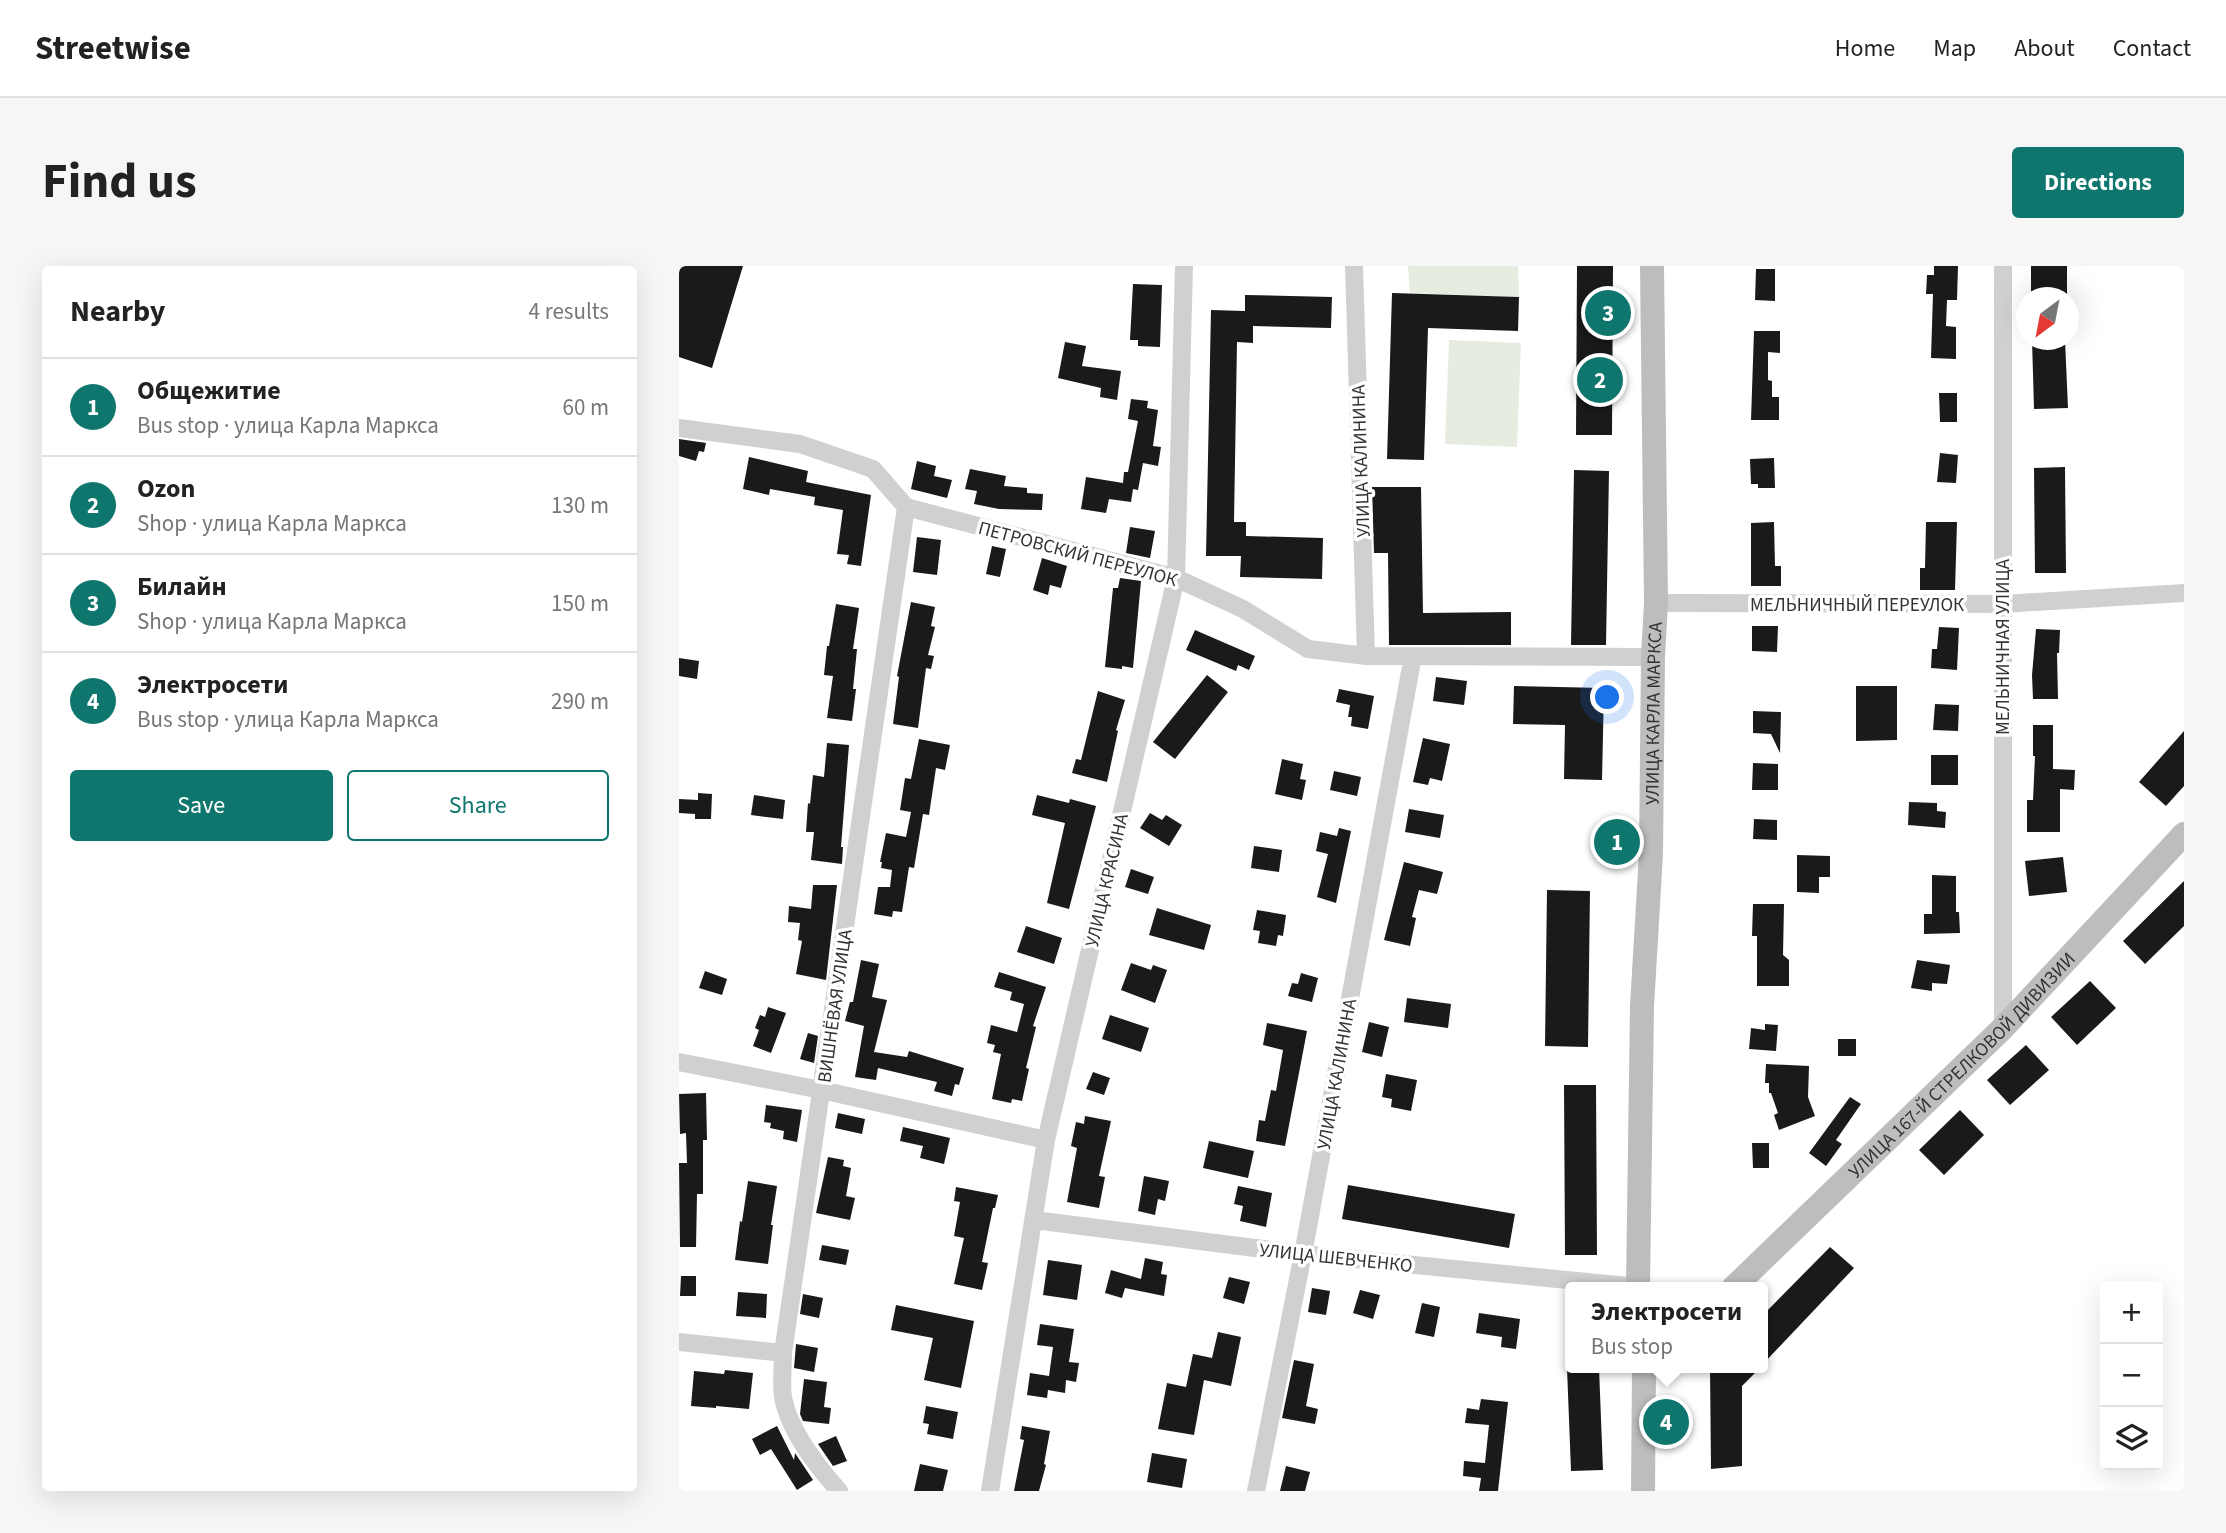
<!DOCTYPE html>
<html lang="en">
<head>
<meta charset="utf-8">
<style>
	:root { --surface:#fff; --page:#f6f6f6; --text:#222; --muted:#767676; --line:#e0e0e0; --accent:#0f766e }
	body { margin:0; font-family:"Source Sans 3",sans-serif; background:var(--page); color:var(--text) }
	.controls { position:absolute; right:21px; bottom:21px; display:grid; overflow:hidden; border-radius:7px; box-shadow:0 7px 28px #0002 }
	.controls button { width:63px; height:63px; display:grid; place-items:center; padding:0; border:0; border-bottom:2px solid var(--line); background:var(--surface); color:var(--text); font:35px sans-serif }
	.compass { position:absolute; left:1337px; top:21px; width:63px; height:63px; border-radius:50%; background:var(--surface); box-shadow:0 7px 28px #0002; rotate:212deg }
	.you { position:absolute; left:929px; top:432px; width:24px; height:24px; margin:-18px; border:5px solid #fff; border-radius:50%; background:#1a73e8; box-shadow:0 0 0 10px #1a73e833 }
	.badge { display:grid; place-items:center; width:46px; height:46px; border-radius:50%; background:var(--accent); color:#fff; font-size:23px; font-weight:700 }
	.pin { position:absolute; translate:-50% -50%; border:4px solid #fff; box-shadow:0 2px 7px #0006 }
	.popup { position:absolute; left:886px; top:1016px; width:203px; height:91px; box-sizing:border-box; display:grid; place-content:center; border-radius:7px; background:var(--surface); filter:drop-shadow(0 2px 5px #0005); font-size:23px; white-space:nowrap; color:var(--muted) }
	.popup b { font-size:26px; color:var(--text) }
	.popup::after { content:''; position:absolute; left:50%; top:100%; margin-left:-14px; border:14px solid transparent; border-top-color:var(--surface) }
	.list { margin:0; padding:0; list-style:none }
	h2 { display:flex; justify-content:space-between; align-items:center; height:91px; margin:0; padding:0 28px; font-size:30px }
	h2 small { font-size:23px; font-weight:400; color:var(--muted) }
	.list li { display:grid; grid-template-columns:46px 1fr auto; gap:21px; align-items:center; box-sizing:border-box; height:98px; padding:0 28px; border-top:2px solid var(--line) }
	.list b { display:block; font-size:26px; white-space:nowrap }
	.list p { margin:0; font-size:23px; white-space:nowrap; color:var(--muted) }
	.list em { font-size:23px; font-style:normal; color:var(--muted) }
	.actions { display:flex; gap:14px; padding:21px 28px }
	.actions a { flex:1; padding:16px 0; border:2px solid var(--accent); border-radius:7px; text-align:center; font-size:24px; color:var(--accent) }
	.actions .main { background:var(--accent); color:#fff }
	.icon { flex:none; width:38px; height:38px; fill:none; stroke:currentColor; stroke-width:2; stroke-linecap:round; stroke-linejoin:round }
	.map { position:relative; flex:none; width:1505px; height:1225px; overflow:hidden; border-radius:7px }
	header { display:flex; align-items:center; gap:42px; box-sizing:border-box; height:98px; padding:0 35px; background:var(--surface); border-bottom:2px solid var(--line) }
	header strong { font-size:33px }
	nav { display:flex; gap:38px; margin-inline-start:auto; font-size:24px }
	.intro { display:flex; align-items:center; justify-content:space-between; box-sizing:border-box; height:168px; padding:0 42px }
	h1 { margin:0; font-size:49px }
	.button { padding:18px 32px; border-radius:7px; background:var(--accent); color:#fff; font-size:24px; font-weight:700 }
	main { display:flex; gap:42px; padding:0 42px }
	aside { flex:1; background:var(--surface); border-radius:7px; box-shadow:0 7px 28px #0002 }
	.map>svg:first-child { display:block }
</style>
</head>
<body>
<header>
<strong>Streetwise</strong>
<nav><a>Home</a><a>Map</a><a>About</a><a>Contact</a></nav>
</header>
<div class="intro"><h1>Find us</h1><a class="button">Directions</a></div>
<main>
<aside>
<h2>Nearby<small>4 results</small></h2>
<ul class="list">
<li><span class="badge">1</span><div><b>Общежитие</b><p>Bus stop · улица Карла Маркса</p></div><em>60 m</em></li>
<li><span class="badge">2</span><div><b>Ozon</b><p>Shop · улица Карла Маркса</p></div><em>130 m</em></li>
<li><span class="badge">3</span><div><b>Билайн</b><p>Shop · улица Карла Маркса</p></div><em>150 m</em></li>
<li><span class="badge">4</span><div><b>Электросети</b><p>Bus stop · улица Карла Маркса</p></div><em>290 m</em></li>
</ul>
<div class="actions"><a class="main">Save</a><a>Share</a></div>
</aside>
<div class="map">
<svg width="1505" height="1225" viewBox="0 0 1505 1225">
	<rect width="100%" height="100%" fill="#fff"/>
	<path fill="#e6ecdf" d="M729 0H839L840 31 731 27Z
		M770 74 842 77 838 181 766 178Z"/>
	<path fill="#1a1a1a" d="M0 0H64L33 102 0 91Z
		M898 0H934L933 169H897Z
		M1255 0H1279L1278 34H1268L1267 60 1277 61V93L1252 92 1254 28H1247L1248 9H1255Z
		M1352 0H1388V32H1352Z
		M1077 3H1096V35L1076 34Z
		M454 18 483 19 481 81 459 80V74H451Z
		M713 27 840 31 839 65 749 62 745 194 708 193Z
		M566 29 653 31 652 62 574 60V77L558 76 555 256H567V270L644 272 643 313 561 311 562 290H527L532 44 566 45Z
		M1075 65H1101V87L1089 86V114L1093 115V131H1100V154H1072Z
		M1353 74H1386L1389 142 1355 143Z
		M386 76 407 80 403 100 442 105 438 134 421 131 422 122 379 112Z
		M1260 127H1278V156H1261Z
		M452 133 469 135 468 142 479 144 474 180 482 181 479 200 464 197 459 224 454 223 452 236 430 233 427 247 402 243 407 211 444 217 445 206H449L459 155 449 153Z
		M0 173 27 177 25 186 20 185 17 195 0 190Z
		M1261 187 1279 189 1277 217 1258 216Z
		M70 191 129 205 127 216 192 229 182 300 168 298 170 289 158 288 164 244 135 239 136 231 91 223 90 229 64 223Z
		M1095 192 1096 222H1079V218H1072L1071 193Z
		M238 195 257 200 255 210 273 214 268 232 232 223Z
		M1386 201 1387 307H1356L1355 202Z
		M291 203 327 210 325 220 348 222V227L364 228 363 244 320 243 295 238 298 225 286 223Z
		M895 204 930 205 927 379H892Z
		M693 221H742L744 347 832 346V379H710L709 287H695Z
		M1095 256 1096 300H1102V320H1072V257Z
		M1247 256H1278L1276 324H1241V302H1246Z
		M451 261 476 265 471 292 447 287Z
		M238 271 262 274 258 309 234 306Z
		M313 280 327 283 321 311 307 308Z
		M363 292 388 300 382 322 371 319 369 329 354 324Z
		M441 312 462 315 454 402 443 400V403L426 401 434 322H439Z
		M232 336 256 341 252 360 256 361 249 389 255 390 252 403 247 402 239 462 214 458 220 411 218 410Z
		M157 338 180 342 174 383H178L174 423H177L173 455 148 452 154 410 145 409 148 380H150Z
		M1073 360H1099L1098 386 1073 385Z
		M1260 361 1280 362 1278 404 1252 402 1253 383H1258Z
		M1357 363 1381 364 1380 387H1378L1379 433H1354L1353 409Z
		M516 364 576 390 570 404 559 399 557 405 507 384Z
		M0 392 20 395 18 413 0 410Z
		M528 409 549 426 496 493 474 476Z
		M757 411 788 415 785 439 754 435Z
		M835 420 925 422 923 514 885 513 886 459 834 458Z
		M1177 420H1218V474L1177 475Z
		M660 423 695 430 689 463 672 460 673 451H669L671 439 657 436Z
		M419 425 446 434 437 464 439 465 428 516 393 507 397 493 402 494Z
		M1256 438 1280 439 1279 465 1254 464Z
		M1074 445 1102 446 1101 487 1092 468 1074 467Z
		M1354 459H1374V503L1396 504 1395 524 1381 523V566H1348V534H1354L1356 490H1354Z
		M1505 465V520L1487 540 1460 516Z
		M744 472 771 478 763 515 751 512 749 519 734 516Z
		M240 473 271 479 266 504 257 502 250 549 244 548 235 602 230 601 223 646 214 645 213 651 195 648 199 621H211L213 604 202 602 203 596H201L207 567 227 571 232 546 221 544 226 512 232 513Z
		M148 477 170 479 162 581H164L163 598 132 594 135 566H127L129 537 131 538 134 509 145 511Z
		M1252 489H1279V519H1252Z
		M603 493 624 498 621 513 627 514 623 534 596 528Z
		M1074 497 1099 498V524H1073Z
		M655 505 682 511 678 530 651 524Z
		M19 527 33 528 32 553H16V548L0 547V533L19 534Z
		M75 529 106 534 104 553 72 549Z
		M358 529 390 537 391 533 417 540 390 643 368 637 386 557 353 549Z
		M1230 536 1258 537V545L1267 546 1266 562 1229 559Z
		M730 543 765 549 761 572 726 566Z
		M471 547 483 554 487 549 503 559 490 580 461 562Z
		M1075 553 1098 554V574L1074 573Z
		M660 562 672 565 657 637 638 631 649 588 637 585 641 566 658 570Z
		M575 580 603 584 600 606 572 602Z
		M1118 589 1151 590V611H1140V627L1118 626Z
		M1384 591 1388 626 1350 630 1346 595Z
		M725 596 764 606 758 628 740 624 733 651 737 652 731 680 705 674Z
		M452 603 475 611 469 628 446 621Z
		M1253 609 1277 610V646H1280L1281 667 1245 668V648H1253Z
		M1505 615V660L1466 698 1444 675Z
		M134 619H158L147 714 117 708 123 675 119 674 121 657 109 656 110 640 132 643Z
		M868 624 911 625 909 781 866 780Z
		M1074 638H1105L1104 689 1110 694V720H1078V670H1073Z
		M478 642 532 659 525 684 470 669Z
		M578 644 607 649 604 670 599 669 597 680 579 677 581 665 574 664Z
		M347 660 383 672 375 698 338 686Z
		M182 694 200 698 193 731 208 734 195 786 228 791 230 785 285 802 280 819 276 818 273 830 255 825 258 816 199 802 197 814 176 811 185 760 166 755 171 736H174Z
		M1238 694 1271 699 1268 718 1253 717V725L1232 722Z
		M452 697 472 704 474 699 488 704 476 737 442 724Z
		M26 705 48 713 43 729 20 722Z
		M320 706 367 721 354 760 357 761 347 802 350 803 343 835 333 833 332 837 313 833 322 788 314 786 316 779 308 777 312 759 338 766 345 738 331 734 333 726 315 721Z
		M622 707 639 712 633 736 609 730 613 717 619 718Z
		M1411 715 1437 742 1398 779 1372 751Z
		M728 732 772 738 769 762 725 756Z
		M89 741 107 747 92 787 74 780 80 764 76 762 81 749 86 751Z
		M431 749 470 762 462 786 423 773Z
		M690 756 710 761 703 791 683 786Z
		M588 757 628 765 606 880 577 875 580 854 586 855 592 824 597 825 604 784 584 779Z
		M1086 758 1099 759 1097 785 1070 783 1072 762 1086 764Z
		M129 767 139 770 135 797 121 793Z
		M1159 773H1177V790H1159Z
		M1347 779 1370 804 1331 839 1308 814Z
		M1087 798 1130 800 1129 831 1136 850 1100 864 1095 849 1099 847 1092 827H1090V817H1086Z
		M414 806 431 812 425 829 407 823Z
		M707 808 738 814 732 845 712 841 713 833 703 831Z
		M885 819H917L918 989H886Z
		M27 827 28 874H24V928H18L17 981H1L0 897H8L7 867 1 868 0 828Z
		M1171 831 1182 838 1157 874 1163 878 1147 900 1130 887Z
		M87 839 123 844 118 876 104 873 105 865 91 862 92 857 85 856Z
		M1281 844 1305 869 1265 909 1240 884Z
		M159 847 186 853 183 868 156 862Z
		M406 850 432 855 420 910 426 911 420 942 388 936 398 882 392 880 397 856 405 858Z
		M224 861 271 872 265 898 241 892 244 880 221 875Z
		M530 875 575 885 569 912 524 902Z
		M1073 877H1090V902H1074Z
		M149 891 165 894 164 900 172 902 167 930 176 932 171 954 137 947Z
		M465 910 490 915 486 935 479 933 476 949 459 945Z
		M69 915 98 920 92 959H94L89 998 56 994 61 955 63 956Z
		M669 919 836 948 830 982 663 953Z
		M559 920 593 927 587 961 561 955 564 940 555 938Z
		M277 921 319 929 316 942H314L303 996 309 997 303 1024 275 1018 285 972 275 970 281 936 275 935Z
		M143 979 170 984 167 999 140 994Z
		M1151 981 1175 1002 1083 1099V1050Z
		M466 992 484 996 482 1008 488 1009 485 1030 446 1022 443 1032 426 1027 432 1004 462 1013Z
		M369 994 403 999 398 1034 364 1029Z
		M2 1010H17V1030H1Z
		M550 1011 571 1016 565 1038 544 1032Z
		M633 1022 651 1025 647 1049 629 1046Z
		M681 1024 701 1029 694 1053 674 1047Z
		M59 1026 88 1028 87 1052 57 1050Z
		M124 1028 144 1032 140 1052 121 1048Z
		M743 1037 761 1041 755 1071 736 1067Z
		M217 1039 295 1055 282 1122 245 1114 254 1072 212 1064Z
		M800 1047 841 1053 837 1083 822 1081 823 1071 797 1067Z
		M361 1058 395 1063 390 1096 400 1097 397 1116 387 1114 386 1127 369 1124 368 1132 348 1129 351 1107 370 1110 374 1081 358 1079Z
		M539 1066 562 1071 552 1120 525 1114 515 1169 479 1163 488 1117 507 1121 514 1088 533 1092Z
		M117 1078 139 1082 135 1106 115 1102Z
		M615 1094 635 1098 627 1140 639 1143 636 1158 603 1152Z
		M888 1102H920L924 1204 892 1205Z
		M1031 1102H1081L1063 1120V1200L1032 1203Z
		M46 1104 74 1107 70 1143 37 1140V1142L12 1140 15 1105 45 1108Z
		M125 1113 148 1116 145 1141 152 1142 150 1158 124 1155 121 1148Z
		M802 1133 829 1136 819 1225H800L802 1212 784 1210 785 1195 806 1197 810 1159 786 1157 788 1142 800 1144Z
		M247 1140 279 1146 274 1173 248 1168 250 1158 244 1157Z
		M98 1160 115 1194 116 1187 134 1214 118 1224 92 1183 81 1189 73 1173Z
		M343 1160 371 1165 365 1198 367 1199 360 1225H335L345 1174 341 1173Z
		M157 1170 168 1195 154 1200 139 1178Z
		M473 1187 508 1193 503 1222 468 1216Z
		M241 1198 269 1204 264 1225H235Z
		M607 1200 631 1206 626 1225H601Z"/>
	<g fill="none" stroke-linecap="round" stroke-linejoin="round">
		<path stroke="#d0d0d0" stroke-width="18" d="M675 0 687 390
			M0 162 121 178 194 203 227 241 497 312 564 343 629 383 687 390 974 391
			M977 337 1323 338 1505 327
			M1324 762V0
			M0 796 142 824 367 874
			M355 954 624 988 959 1021
			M0 1076 104 1087
			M160 1225C138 1200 110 1165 104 1131 102 1117 104 1101 104 1087L227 241
			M311 1225 367 874 497 312 505 0
			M577 1225 624 988 734 390"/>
		<g stroke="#bdbdbd" stroke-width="24">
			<path id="s1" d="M959 1021 963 740 972 588 974 391 977 337 973 0"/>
			<path id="s2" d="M1055 1021 1324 762 1505 568"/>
			<path d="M964 1225 965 1102"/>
		</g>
	</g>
	<g text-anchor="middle" stroke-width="7" stroke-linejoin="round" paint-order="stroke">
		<g font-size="19" fill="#333" stroke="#fff">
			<text transform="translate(681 195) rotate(-92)" y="7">УЛИЦА КАЛИНИНА</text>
			<text transform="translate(399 287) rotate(15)" y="7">ПЕТРОВСКИЙ ПЕРЕУЛОК</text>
			<text x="1178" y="345">МЕЛЬНИЧНЫЙ ПЕРЕУЛОК</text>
			<text transform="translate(1323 381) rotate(-90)" y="7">МЕЛЬНИЧНАЯ УЛИЦА</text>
			<text dy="7" stroke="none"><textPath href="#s1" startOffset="574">УЛИЦА КАРЛА МАРКСА</textPath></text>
			<text transform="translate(427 614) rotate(-77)" y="7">УЛИЦА КРАСИНА</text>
			<text transform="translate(155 740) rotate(-82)" y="7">ВИШНЁВАЯ УЛИЦА</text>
			<text dy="7" stroke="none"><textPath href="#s2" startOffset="318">УЛИЦА 167-Й СТРЕЛКОВОЙ ДИВИЗИИ</textPath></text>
			<text transform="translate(657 808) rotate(-80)" y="7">УЛИЦА КАЛИНИНА</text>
			<text transform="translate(657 991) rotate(6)" y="7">УЛИЦА ШЕВЧЕНКО</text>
		</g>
	</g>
</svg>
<div class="controls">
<button>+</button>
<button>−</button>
<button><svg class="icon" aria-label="layers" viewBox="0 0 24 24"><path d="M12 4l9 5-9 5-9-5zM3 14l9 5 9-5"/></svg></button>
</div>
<svg class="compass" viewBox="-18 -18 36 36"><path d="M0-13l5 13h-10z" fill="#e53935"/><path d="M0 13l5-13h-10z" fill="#767676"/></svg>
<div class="you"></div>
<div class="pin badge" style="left:938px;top:576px">1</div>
<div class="pin badge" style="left:921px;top:114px">2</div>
<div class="pin badge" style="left:929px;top:47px">3</div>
<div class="pin badge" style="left:987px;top:1156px">4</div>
<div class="popup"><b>Электросети</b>Bus stop</div>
</div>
</main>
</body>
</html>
